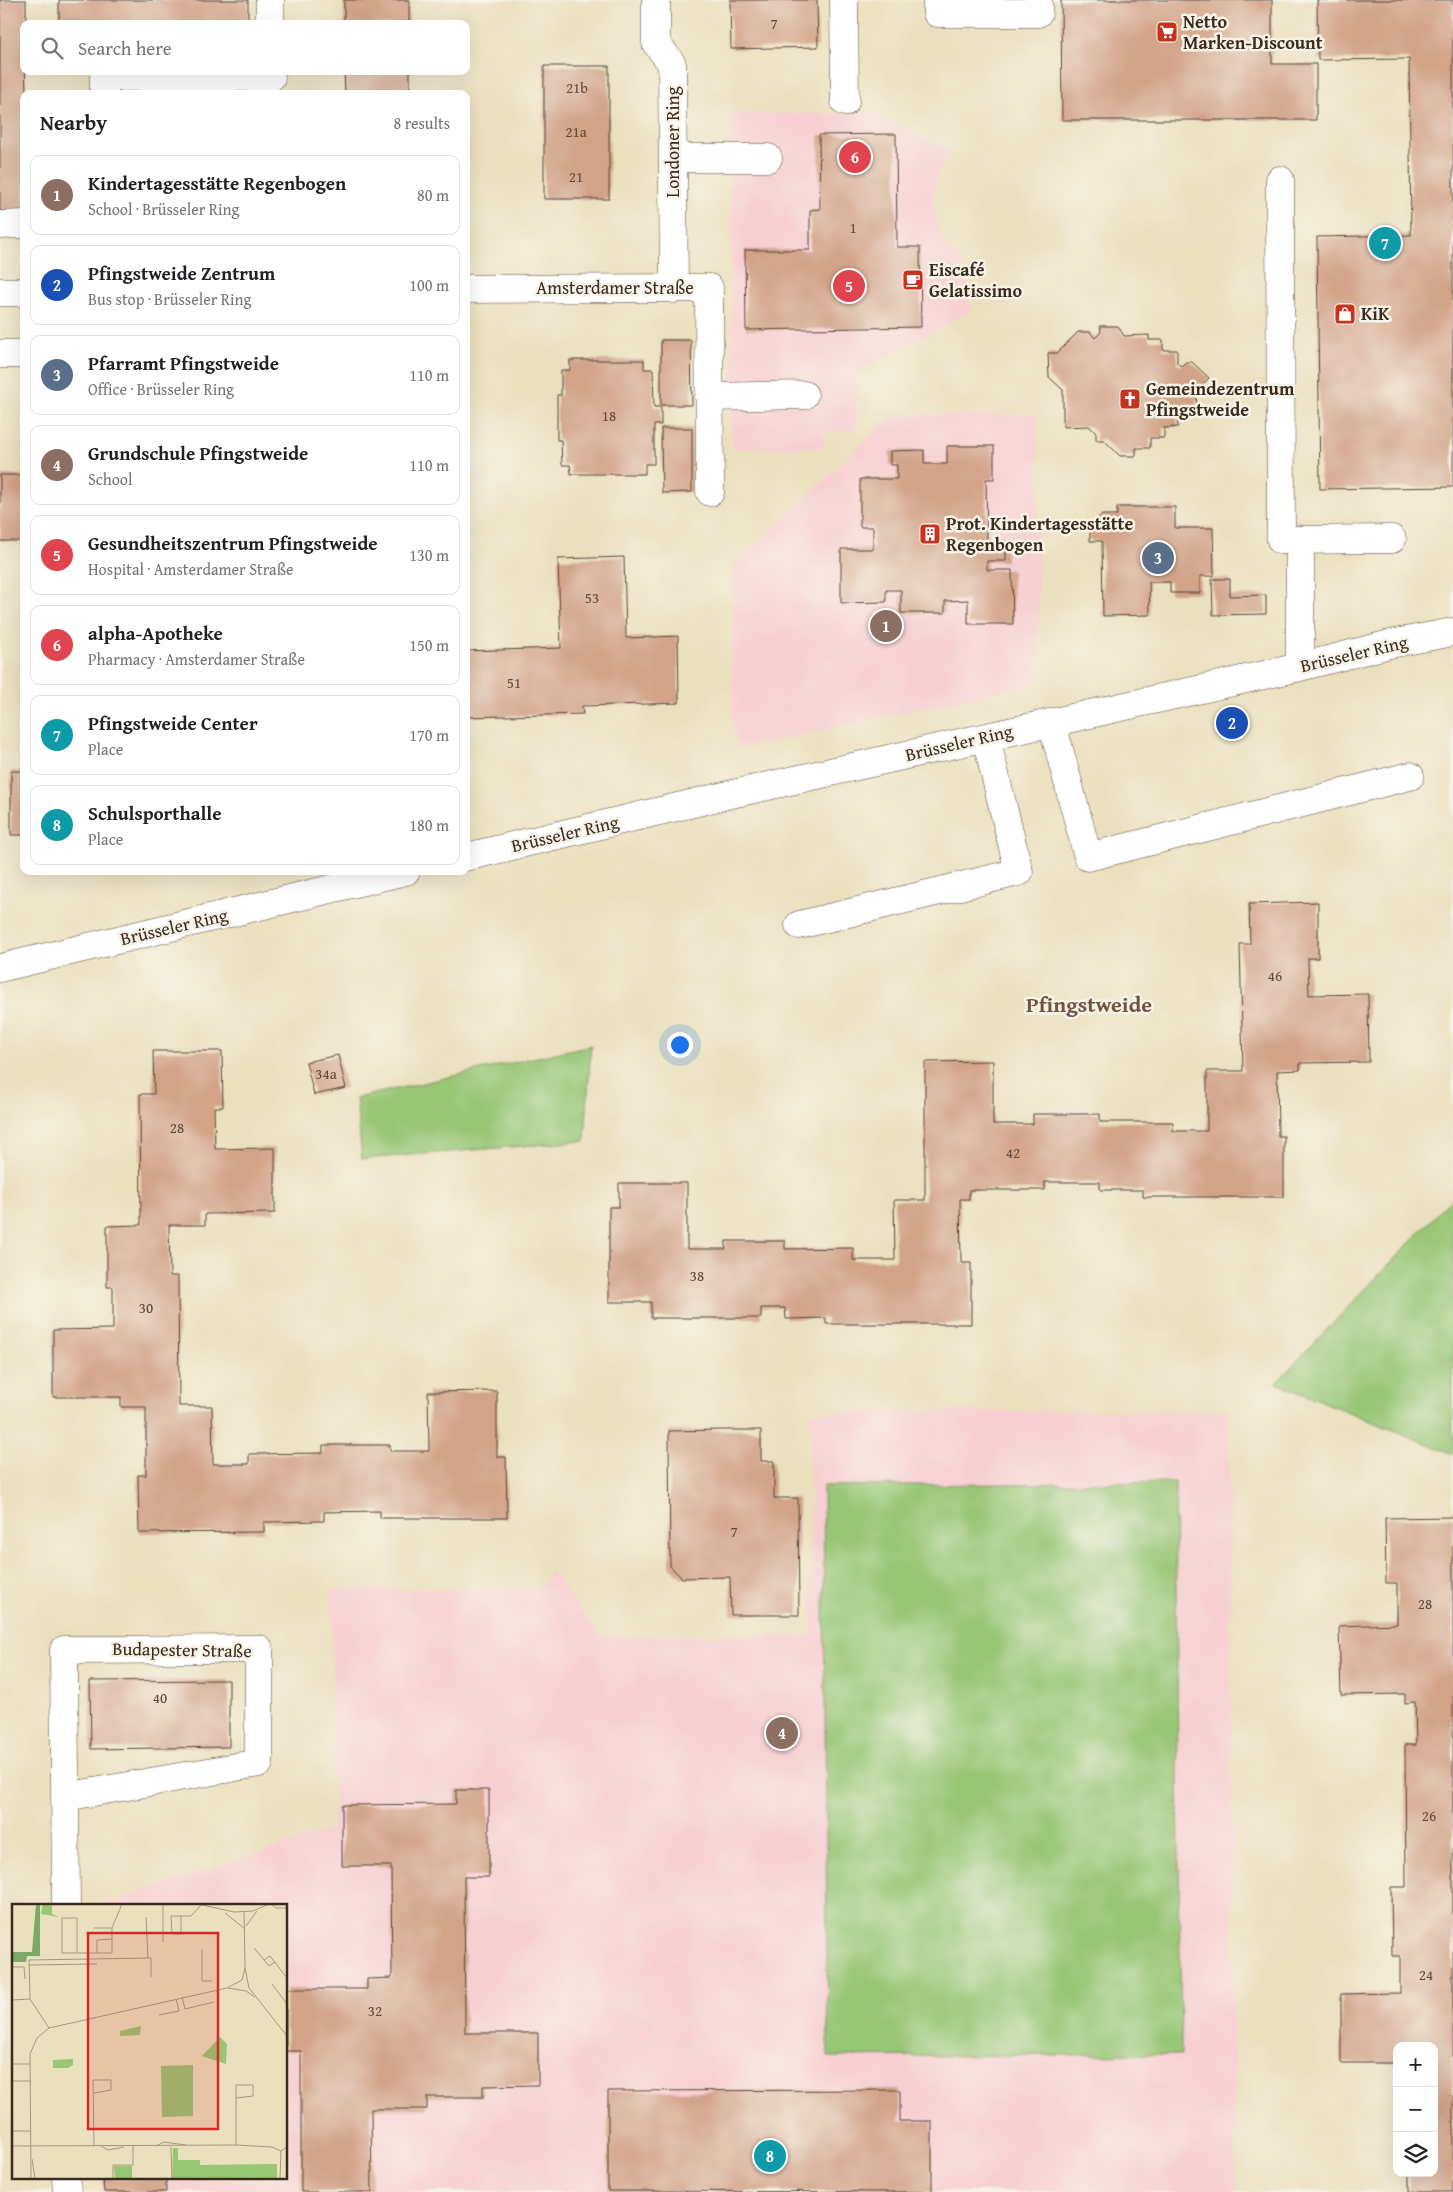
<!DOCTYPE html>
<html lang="en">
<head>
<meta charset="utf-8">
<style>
	:root { --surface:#fff; --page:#f2f2f2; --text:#202124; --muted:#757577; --line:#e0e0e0; --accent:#1a73e8 }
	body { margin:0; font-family:"Gentium Book Plus",serif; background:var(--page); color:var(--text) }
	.controls { position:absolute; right:15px; bottom:15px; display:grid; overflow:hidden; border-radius:10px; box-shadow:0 5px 20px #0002 }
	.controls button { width:45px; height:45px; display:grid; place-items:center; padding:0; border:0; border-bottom:1px solid var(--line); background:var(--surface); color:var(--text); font:25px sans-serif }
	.you { position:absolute; left:679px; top:1044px; width:18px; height:18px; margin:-12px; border:4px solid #fff; border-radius:50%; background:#1a73e8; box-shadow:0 0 0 8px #1a73e833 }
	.badge { display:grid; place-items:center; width:32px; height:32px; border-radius:50%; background:var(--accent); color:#fff; font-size:16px; font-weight:700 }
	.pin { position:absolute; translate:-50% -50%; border:2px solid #fff; box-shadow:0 1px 5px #0006 }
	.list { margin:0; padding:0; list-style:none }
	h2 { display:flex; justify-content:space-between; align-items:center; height:65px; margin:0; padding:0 20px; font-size:21px }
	h2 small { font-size:16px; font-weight:400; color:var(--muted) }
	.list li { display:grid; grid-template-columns:32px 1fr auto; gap:15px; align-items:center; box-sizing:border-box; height:80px; margin:0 10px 10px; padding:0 10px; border:1px solid var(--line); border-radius:10px }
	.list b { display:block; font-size:19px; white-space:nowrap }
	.list p { margin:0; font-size:16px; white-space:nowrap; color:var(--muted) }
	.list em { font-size:16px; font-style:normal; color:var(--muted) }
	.icon { flex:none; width:28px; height:28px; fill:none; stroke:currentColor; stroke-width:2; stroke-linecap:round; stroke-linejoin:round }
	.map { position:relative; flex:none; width:1453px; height:2192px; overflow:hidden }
	.search { position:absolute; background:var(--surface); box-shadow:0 5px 20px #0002; left:20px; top:20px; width:450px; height:55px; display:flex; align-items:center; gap:12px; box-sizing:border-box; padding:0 18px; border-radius:10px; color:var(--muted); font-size:19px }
	.panel { position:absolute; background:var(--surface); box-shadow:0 5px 20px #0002; left:20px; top:90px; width:450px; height:785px; border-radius:10px }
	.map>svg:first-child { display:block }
</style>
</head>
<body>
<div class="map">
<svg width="1453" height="2192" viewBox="0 0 1453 2192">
	<rect width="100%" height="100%" fill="#f7f3e8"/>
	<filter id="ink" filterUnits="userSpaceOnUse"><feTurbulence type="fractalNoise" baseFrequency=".02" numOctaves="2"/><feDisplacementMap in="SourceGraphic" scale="10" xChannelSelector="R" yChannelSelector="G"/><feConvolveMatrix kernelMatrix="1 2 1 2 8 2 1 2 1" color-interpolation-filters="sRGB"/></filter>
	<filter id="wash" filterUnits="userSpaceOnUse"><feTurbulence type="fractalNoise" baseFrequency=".0096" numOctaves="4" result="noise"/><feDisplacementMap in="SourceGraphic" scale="20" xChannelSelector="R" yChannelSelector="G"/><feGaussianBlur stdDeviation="1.12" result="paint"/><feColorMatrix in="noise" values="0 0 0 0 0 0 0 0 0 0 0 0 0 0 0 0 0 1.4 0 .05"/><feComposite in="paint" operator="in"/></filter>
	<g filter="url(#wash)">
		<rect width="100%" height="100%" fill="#ebe0be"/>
		<path fill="#f7cfd2" d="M873 113 949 150 939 171 933 198 936 224 946 245 963 263 973 310 856 373V431H823L824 448H732L730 114Z
			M892 415H1038L1039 683 738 749 732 718 733 568Z
			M1229 1410 1235 2192H102V2178H286V1906L100 1905 333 1829 332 1589H539L551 1570 600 1636 811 1635 810 1412Z"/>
		<path fill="#97c675" stroke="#69784a" d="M591 1045 585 1141 362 1159 356 1098Z
			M1453 1197V1454L1276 1383Z
			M1175 1482 1181 2054 828 2057 823 1486Z"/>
		<g id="blocks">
			<path fill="#d2a387" d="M0 0H26V24H24L26 94H24V211H0Z
				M59 0H248V24H59Z
				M344 0H409V24H344Z
				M730 0H817L818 47 731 49Z
				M1061 0H1272V64H1316V120H1062Z
				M1317 0H1453V487L1320 489 1317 237 1411 235 1409 59 1318 60Z
				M544 66H609V199H544Z
				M344 71H410V94H345Z
				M896 134 897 247H920L921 327 746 330 745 250H810V210L820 209 819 135Z
				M1100 326H1118L1124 336 1149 335V340H1163V350H1177V363L1181 366 1186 362H1192L1209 378 1196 391 1197 411H1182L1177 416 1178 427 1164 428V438H1150V448H1136V456H1120L1104 440H1096V433L1089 426 1063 427V390L1049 377 1048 353H1057L1078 332H1090L1095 338 1101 332Z
				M661 340H691L692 405H661Z
				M570 360H644V369H653L654 407H661V425H654V464H645V474H571L570 465H562L561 440H557V395H561V370H570Z
				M661 428H692V492L662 493Z
				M947 446H994V479H986L987 541H1006V561H987V570H1012L1013 624H968V600L945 601V613H901V590H886V602L841 603V549H873V527H860V479H897V465H890V451L924 450V464H947Z
				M0 475H24V541H0Z
				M1117 507H1175V528H1213L1214 576H1200V593H1170V582H1149L1150 615 1103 616 1102 541H1090V525L1102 515H1117Z
				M624 557 626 638 678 636 679 703 582 706 583 714 466 717V651L561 648 558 559Z
				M1212 579H1230V596L1266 595V614L1213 615Z
				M11 771H24V835H11Z
				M1318 902V958H1308L1309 995 1368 994 1369 1062 1300 1063V1070L1277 1071 1278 1136H1284V1197H1143V1190H1100V1182H1045V1190H969V1199H960L961 1263H971V1324H826V1318L786 1319 785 1308H761V1318H651V1302H609V1207H619V1183H687V1249H726V1241H785V1249L853 1248V1260H895L894 1200H925V1062L993 1061V1124H1033V1114H1100V1122H1173V1131H1207V1071H1243L1240 944H1250L1249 904Z
				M153 1051H222L223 1107H214L215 1149 275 1148V1213L205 1214V1225H169L170 1276H178L179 1406H212L213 1464H249V1454L323 1453V1445H390V1451H429L428 1392 497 1391V1457H506L507 1518H380V1511L324 1512V1521L264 1522V1532L139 1533 138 1475H146V1407H121V1397H53V1330L113 1329V1287H107V1226L141 1225 140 1094H154Z
				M338 1055 346 1088 314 1095 306 1062Z
				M723 1430H761V1461H774V1498H798L799 1615H731L730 1577 682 1578 670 1566 669 1431Z
				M1453 1517V2192H1409V2173H1434V2046H1397V2063H1341V1994L1400 1993V1956H1392L1391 1887H1406L1405 1745H1416L1415 1702 1405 1703V1694L1341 1695 1339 1626 1397 1624V1583H1386L1385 1518Z
				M229 1680V1747L91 1749 90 1681Z
				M456 1790H489V1877H464L465 2033H538V2085L483 2086V2097H427V2109H371L372 2192H301V2051H286V1989H367V1979L392 1978 391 1866H342V1805L456 1804Z
				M900 2090V2121H932V2192L608 2191V2091Z
				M103 2178H166V2192H104Z"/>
		</g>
	</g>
	<g filter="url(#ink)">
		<use href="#blocks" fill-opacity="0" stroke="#554536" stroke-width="1"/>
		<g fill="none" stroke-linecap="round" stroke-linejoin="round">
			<g stroke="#554536" stroke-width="29">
				<path id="minor" d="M270 0V24
					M656 0V43L672 64 674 289
					M844 0 845 102
					M937 0V13H1038V0
					M104 94V77H271
					M673 158H768
					M1280 180 1281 540 1392 539
					M0 225 24 224
					M466 289 709 288 710 492
					M0 292H24
					M0 354H24
					M709 397 804 395
					M1300 540V667
					M1052 723 1088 857 1410 776
					M466 857 732 794 1300 667 1390 644 1453 632
					M799 925 1019 872 986 738
					M0 968 406 871
					M65 1797 259 1763V1649L64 1650 66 1906
					M66 2178 67 2192"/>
			</g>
			<use href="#minor" stroke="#fff" stroke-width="28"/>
		</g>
	</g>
	<defs>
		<g id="supermarket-square" transform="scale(1.125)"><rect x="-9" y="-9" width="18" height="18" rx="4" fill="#c8321e" stroke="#f7f3e8"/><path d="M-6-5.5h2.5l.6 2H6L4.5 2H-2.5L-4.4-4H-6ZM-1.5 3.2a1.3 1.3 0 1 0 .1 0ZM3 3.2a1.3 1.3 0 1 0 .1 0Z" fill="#fff"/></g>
		<g id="cafe-square" transform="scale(1.125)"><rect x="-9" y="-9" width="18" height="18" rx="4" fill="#c8321e" stroke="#f7f3e8"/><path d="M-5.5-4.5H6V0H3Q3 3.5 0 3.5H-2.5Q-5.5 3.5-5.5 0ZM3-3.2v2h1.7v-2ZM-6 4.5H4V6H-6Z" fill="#fff"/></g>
		<g id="shop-square" transform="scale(1.125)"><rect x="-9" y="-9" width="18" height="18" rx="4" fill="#c8321e" stroke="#f7f3e8"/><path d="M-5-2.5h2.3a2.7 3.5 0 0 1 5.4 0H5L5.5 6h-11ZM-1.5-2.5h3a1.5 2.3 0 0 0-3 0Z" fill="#fff"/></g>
		<g id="church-square" transform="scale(1.125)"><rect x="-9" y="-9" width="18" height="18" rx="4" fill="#c8321e" stroke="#f7f3e8"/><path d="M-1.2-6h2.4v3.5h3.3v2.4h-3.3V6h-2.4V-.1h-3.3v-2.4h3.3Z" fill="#fff"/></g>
		<g id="building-square" transform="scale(1.125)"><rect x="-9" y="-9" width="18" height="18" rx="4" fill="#c8321e" stroke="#f7f3e8"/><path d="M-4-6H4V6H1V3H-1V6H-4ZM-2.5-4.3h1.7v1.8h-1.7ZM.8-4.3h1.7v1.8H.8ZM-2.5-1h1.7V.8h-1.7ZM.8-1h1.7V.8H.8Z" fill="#fff"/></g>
	</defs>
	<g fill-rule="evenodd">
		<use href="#supermarket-square" x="1167" y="32"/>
		<use href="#cafe-square" x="913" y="280"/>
		<use href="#shop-square" x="1345" y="314"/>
		<use href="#church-square" x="1130" y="399"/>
		<use href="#building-square" x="930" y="534"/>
	</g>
	<g text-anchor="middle" stroke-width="5" stroke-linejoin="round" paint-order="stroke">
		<g font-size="15" fill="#614838">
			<text x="774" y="29">7</text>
			<text x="577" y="93">21b</text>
			<text x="576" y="137">21a</text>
			<text x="576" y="182">21</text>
			<text x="853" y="233">1</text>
			<text x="609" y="421">18</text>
			<text x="592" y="603">53</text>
			<text x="514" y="688">51</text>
			<text x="1275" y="981">46</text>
			<text x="326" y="1079">34a</text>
			<text x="177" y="1133">28</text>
			<text x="1013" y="1158">42</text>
			<text x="697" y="1281">38</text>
			<text x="146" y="1313">30</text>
			<text x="734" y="1537">7</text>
			<text x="1425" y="1609">28</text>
			<text x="160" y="1703">40</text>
			<text x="1429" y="1821">26</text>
			<text x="1426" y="1980">24</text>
			<text x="375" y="2016">32</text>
		</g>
		<g font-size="18" font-weight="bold" fill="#3b2a1e" stroke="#f7f3e8" text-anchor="start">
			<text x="1183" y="28">Netto<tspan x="1183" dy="21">Marken-Discount</tspan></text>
			<text x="929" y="276">Eiscafé<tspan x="929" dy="21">Gelatissimo</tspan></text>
			<text x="1361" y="320">KiK</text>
			<text x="1146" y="395">Gemeindezentrum<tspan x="1146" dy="21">Pfingstweide</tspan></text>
			<text x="946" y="530">Prot. Kindertagesstätte<tspan x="946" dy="21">Regenbogen</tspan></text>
		</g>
		<g font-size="18" fill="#3b2a1e" stroke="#f7f3e8">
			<text transform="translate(673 142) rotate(-90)" y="6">Londoner Ring</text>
			<text x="615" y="294">Amsterdamer Straße</text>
			<text transform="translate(1354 654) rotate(-13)" y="6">Brüsseler Ring</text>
			<text transform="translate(959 743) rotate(-13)" y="6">Brüsseler Ring</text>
			<text transform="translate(565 834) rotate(-13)" y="6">Brüsseler Ring</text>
			<text transform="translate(174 927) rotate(-13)" y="6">Brüsseler Ring</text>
			<text transform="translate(182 1650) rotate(1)" y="6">Budapester Straße</text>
		</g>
		<g font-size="22" font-weight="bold" fill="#705443" stroke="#f7f3e8">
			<text x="1089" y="1012">Pfingstweide</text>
		</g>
	</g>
	<g transform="translate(12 1904)">
		<rect width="275" height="275" fill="#ebe0be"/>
		<path d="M31 0 40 2V10L47 13 29 10ZM129 122 128 131 108 132V127ZM208 133 215 140 214 160 190 152ZM61 155V161L56 164H41V156ZM181 161V212L150 213 149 162ZM161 244H166V256H188V261L265 260V275H160ZM102 262H120V275H103Z" fill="#97c675"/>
		<path d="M24 0H28V52H15L14 58H0V48H20Z" fill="#79ab66"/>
		<path fill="none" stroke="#a5977e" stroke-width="1" d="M151 0V38M186 0 222 8 241 7 257 0M259 0 264 4H275M232 8 233 64 237 84 275 132M213 9 233 25M169 12V30H160L159 12H179L189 1M134 13 136 54M234 22 245 7M82 24H100M242 44 252 56M190 45V77H200M65 49V14H50V49H100V24L110 0M85 49V36L100 35M263 58 257 62 252 56 258 52 275 74M17 61 85 60M0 63H12L13 75M260 80 275 100M216 84 234 87 243 93M170 93 173 105 202 98M18 95 17 56 139 54V73M0 96 18 95 37 124M147 111 167 107 164 95M0 160H18M0 177H19M82 189 99 186V176H81L82 242M224 194 241 192V181H224V241M0 227H19M0 242 224 241 260 243 269 247 275 243M89 242 96 246 112 243M144 242 152 238 174 241M159 243 160 275M20 255 23 275M19 275 18 150 25 134 37 124 215 84 230 76 233 64M101 275V261H121V242M268 275 269 247"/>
		<path fill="#d62828" fill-opacity="0.15" stroke="#d62828" stroke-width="2.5" d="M76 29H206V225H76Z"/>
		<rect width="275" height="275" fill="none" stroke="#3b2a1e" stroke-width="2.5"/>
	</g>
</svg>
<div class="controls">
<button>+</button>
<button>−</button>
<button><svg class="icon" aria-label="layers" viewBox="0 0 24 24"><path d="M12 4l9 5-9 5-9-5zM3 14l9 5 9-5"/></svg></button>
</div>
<div class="you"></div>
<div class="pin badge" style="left:886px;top:626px;background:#8d6e63">1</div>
<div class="pin badge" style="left:1232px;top:723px;background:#1a4fb4">2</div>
<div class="pin badge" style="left:1158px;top:558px;background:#5c6f8a">3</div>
<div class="pin badge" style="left:782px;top:1733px;background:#8d6e63">4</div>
<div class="pin badge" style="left:849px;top:286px;background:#e0444e">5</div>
<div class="pin badge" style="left:855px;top:157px;background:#e0444e">6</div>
<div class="pin badge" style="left:1385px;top:243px;background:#0f9aa8">7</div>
<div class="pin badge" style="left:770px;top:2156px;background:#0f9aa8">8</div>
<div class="search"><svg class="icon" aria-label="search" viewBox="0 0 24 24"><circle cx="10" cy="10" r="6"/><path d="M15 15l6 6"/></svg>Search here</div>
<section class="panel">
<h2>Nearby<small>8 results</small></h2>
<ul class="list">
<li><span class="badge" style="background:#8d6e63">1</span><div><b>Kindertagesstätte Regenbogen</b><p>School · Brüsseler Ring</p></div><em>80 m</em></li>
<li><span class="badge" style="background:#1a4fb4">2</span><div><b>Pfingstweide Zentrum</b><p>Bus stop · Brüsseler Ring</p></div><em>100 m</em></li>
<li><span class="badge" style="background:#5c6f8a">3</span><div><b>Pfarramt Pfingstweide</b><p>Office · Brüsseler Ring</p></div><em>110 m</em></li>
<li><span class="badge" style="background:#8d6e63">4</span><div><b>Grundschule Pfingstweide</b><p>School</p></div><em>110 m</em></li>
<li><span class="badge" style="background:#e0444e">5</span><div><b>Gesundheitszentrum Pfingstweide</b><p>Hospital · Amsterdamer Straße</p></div><em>130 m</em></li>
<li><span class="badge" style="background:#e0444e">6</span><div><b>alpha-Apotheke</b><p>Pharmacy · Amsterdamer Straße</p></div><em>150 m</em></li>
<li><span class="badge" style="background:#0f9aa8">7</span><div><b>Pfingstweide Center</b><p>Place</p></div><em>170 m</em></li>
<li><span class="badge" style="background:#0f9aa8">8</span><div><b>Schulsporthalle</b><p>Place</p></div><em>180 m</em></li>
</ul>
</section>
</div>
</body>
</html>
